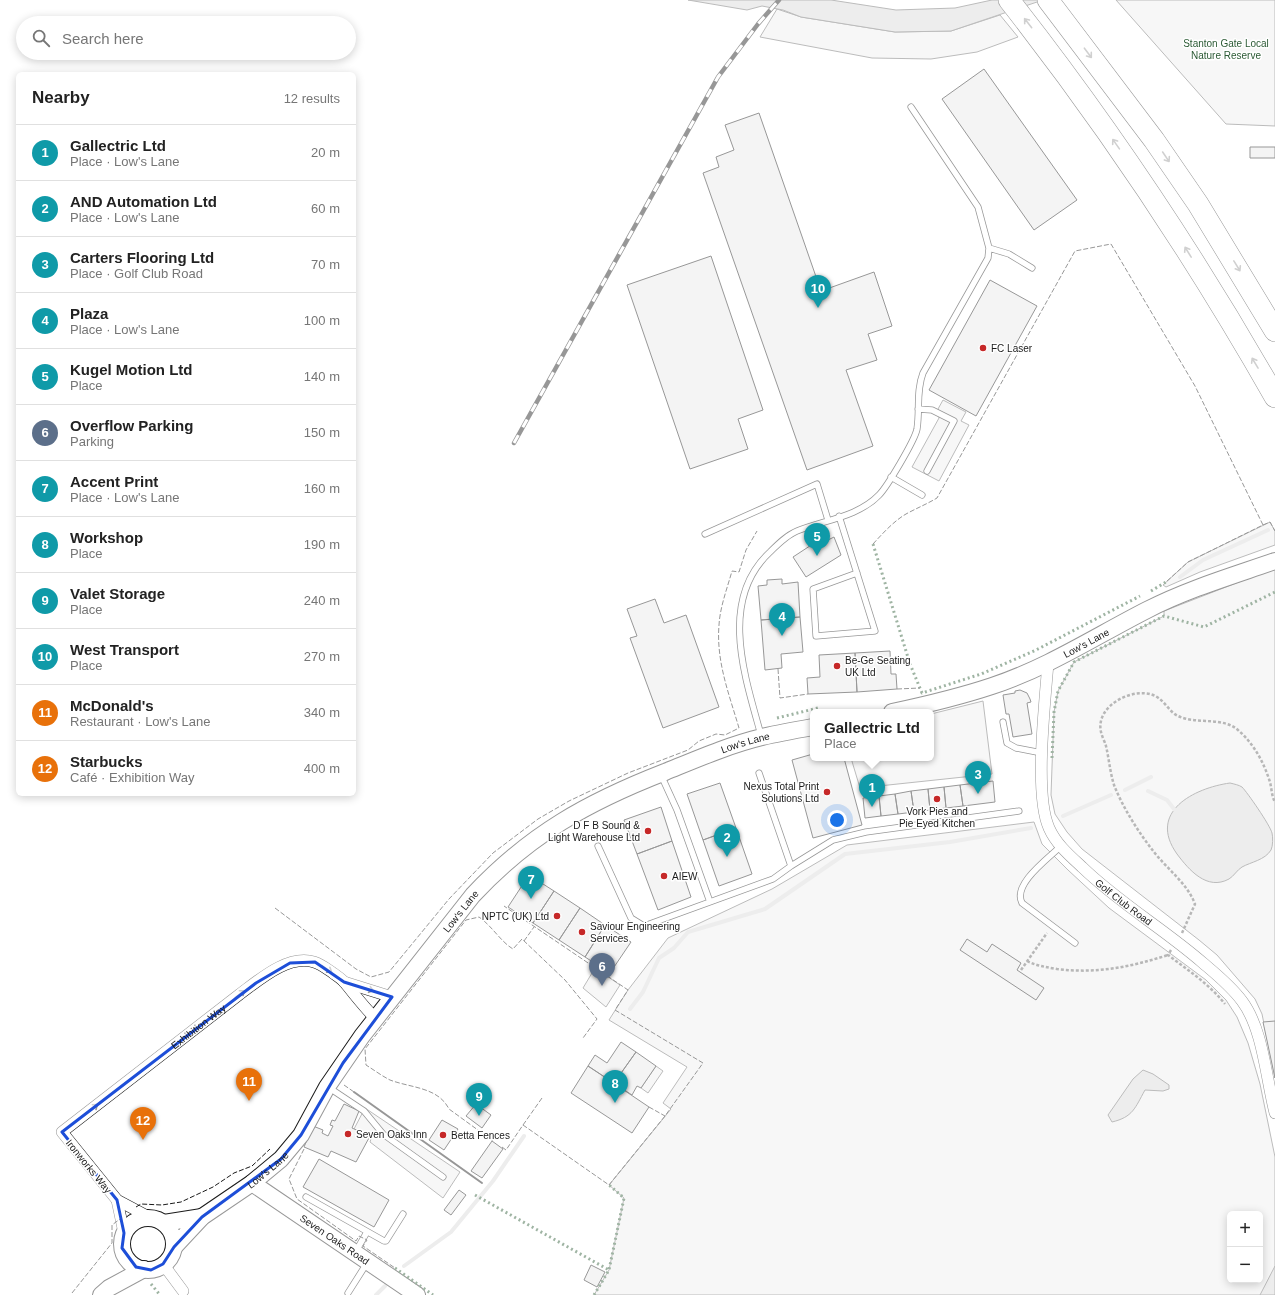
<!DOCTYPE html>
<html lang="en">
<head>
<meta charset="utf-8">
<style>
	:root { --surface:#fff; --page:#f2f2f2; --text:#222; --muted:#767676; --line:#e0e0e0; --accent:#c62828 }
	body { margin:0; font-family:Helvetica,sans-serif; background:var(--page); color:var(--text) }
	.controls { position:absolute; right:12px; bottom:12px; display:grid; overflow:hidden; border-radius:6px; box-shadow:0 2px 10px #0003 }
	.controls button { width:36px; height:36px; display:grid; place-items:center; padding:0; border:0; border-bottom:1px solid var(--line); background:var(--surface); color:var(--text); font:20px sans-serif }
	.you { position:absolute; left:837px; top:820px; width:14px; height:14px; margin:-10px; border:3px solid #fff; border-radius:50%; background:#1a73e8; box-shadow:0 0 0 6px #1a73e833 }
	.badge { display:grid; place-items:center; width:26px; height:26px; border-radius:50%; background:var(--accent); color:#fff; font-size:13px; font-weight:700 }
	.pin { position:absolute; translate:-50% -33px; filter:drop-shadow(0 1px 2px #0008) }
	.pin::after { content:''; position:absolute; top:21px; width:14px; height:12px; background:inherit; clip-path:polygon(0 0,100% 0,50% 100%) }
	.popup { position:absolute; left:810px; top:709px; width:124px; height:52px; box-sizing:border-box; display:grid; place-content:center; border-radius:6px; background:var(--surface); filter:drop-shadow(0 1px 3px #0005); font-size:13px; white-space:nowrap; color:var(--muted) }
	.popup b { font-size:15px; color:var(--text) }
	.popup::after { content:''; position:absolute; left:50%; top:100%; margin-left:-8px; border:8px solid transparent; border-top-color:var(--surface) }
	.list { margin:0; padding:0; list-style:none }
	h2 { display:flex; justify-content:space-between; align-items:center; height:52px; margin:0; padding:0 16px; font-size:17px }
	h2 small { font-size:13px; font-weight:400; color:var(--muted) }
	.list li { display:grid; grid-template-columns:26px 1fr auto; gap:12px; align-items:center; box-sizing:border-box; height:56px; padding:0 16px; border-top:1px solid var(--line) }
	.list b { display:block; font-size:15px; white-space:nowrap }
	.list p { margin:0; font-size:13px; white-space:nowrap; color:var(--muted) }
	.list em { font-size:13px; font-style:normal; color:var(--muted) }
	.icon { flex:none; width:22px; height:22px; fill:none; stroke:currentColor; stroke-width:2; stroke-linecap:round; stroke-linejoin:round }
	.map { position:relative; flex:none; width:1275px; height:1295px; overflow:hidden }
	.search { position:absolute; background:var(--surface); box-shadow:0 2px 10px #0003; left:16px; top:16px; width:340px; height:44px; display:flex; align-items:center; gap:10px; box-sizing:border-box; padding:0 14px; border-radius:22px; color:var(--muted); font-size:15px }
	.panel { position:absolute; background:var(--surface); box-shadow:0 2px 10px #0003; left:16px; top:72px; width:340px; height:724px; border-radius:6px }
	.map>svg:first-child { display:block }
</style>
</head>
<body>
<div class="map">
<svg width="1275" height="1295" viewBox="0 0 1275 1295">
	<rect width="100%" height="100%" fill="#fff"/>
	<path fill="#ededed" stroke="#6a6a6a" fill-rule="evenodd" d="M1116 0H1275V126L1226 124Z
		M777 9 801 17 895 32 951 31 1000 15 1018 37 977 52 931 59 872 58 760 37Z
		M943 400 966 412 961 421 969 425 939 481 912 467 939 418 938 409Z
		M1270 522 1275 531V545L1200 572 1166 587 1163 585 1188 562Z
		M1275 568V1078L1262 1014 1255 999 1217 955 1199 940 1082 849 1067 832 1055 814 1051 795 1054 712 1058 691 1074 662 1164 616V611Z
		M983 701 992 774 860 788 851 758H931V714Z
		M1034 822 1042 844 1068 870 1109 908 1206 980 1226 1000 1237 1017 1248 1043 1260 1084 1275 1157V1295H594L609 1270 624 1198 609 1185 671 1109 663 1103 687 1067 609 1020 628 990 668 938 772 889 847 845ZM1230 1214H1260V1280H1230Z
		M595 968 620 985 606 1007 583 988Z
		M656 1066 663 1071 648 1093 641 1088Z
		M365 1108 460 1172 443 1198 370 1142 371 1139 354 1129Z"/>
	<path fill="#d7d7d7" stroke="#6a6a6a" d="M688 0H831L896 10 955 8 992 0H1043L951 31 895 32 801 17 783 10 762 6 747 10Z
		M1230 783C1234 784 1239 785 1242 787 1247 792 1270 825 1272 833 1273 837 1273 846 1271 850 1265 860 1251 862 1242 867 1237 870 1234 876 1229 879 1207 891 1189 870 1177 854 1147 812 1194 788 1230 783Z
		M1143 1070 1153 1074 1169 1085V1089L1163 1091 1145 1090C1135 1108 1133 1117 1112 1122L1108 1115 1133 1079Z
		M1275 1266V1295H1260Z"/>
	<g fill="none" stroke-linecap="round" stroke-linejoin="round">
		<path stroke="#d7d7d7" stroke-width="4" d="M1180 577 1203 560 1268 530
			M1125 790 1151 777
			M1148 791 1167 800 1174 809
			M1063 816 1111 795
			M630 1009 643 992 659 958 674 948 688 932 765 909 845 854 950 842 1031 828
			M404 1266 451 1232 493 1181 524 1136
			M376 1295 385 1286"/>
	</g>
	<path fill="#e6e6e6" stroke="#1a1a1a" d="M984 69 1077 200 1034 230 942 99Z
		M759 113 821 291 874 272 892 326 868 334 877 360 846 370 873 446 807 470 703 173 719 167 716 157 734 150 725 125Z
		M1250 147H1275V158H1250Z
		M711 256 763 410 738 419 748 449 690 469 627 285Z
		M990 280 1037 306 976 416 929 390Z
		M825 536 828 540 834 537 841 555 806 577 793 557Z
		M782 579V584L798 582 800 617 761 620 758 586 767 585V580Z
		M655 599 664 623 686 615 719 707 663 728 630 638 637 636 627 609Z
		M800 617 803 652 781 654 782 668 765 670 761 620Z
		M890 651 891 674H896L897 689 857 692 855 653Z
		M855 653 857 692 808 694 807 678 820 677 819 655Z
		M1020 690 1027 693 1030 699 1031 702 1027 703 1032 734 1013 737 1009 714H1006L1003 695 1015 693V691Z
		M813 754V758H844L862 825 813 838 792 760Z
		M993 781 995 802 963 806 960 785Z
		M720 783 736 828 703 840 687 794Z
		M960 785 963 806 946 808 944 787Z
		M944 787 946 808 930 810 928 789Z
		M928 789 930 810 914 812 911 791Z
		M911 791 914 812 898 814 895 794Z
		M895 794 898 814 881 816 879 796Z
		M879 796 881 816 865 818 863 798Z
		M661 807 672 841 637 854 624 820Z
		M736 828 752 874 719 886 703 840Z
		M672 841 691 897 658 910 637 854Z
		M529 875 554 891 533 923 508 907Z
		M554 891 580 908 559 940 533 923Z
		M580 908 605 925 585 957 559 940Z
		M605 925 631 942 610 973 585 957Z
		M967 939 987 952 992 944 1021 963 1017 970 1044 988 1036 1000 960 950Z
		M1275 1021V1078L1263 1022Z
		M621 1042 636 1052 614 1083 588 1066 595 1055 607 1063Z
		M636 1052 656 1066 641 1088 637 1086 632 1095 614 1083Z
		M588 1066 649 1107 632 1133 571 1093Z
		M344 1104 359 1111 352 1128 370 1136 356 1162 331 1151 328 1157 304 1147 313 1126 323 1130 322 1133 328 1136 333 1126 330 1125 332 1120 335 1121Z
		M476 1104 491 1115 482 1128 466 1116Z
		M442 1120 458 1129 444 1150 429 1140Z
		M492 1141 503 1149 482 1178 471 1171Z
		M319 1159 389 1200 374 1227 303 1187Z
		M459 1190 466 1195 451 1215 444 1210Z
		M591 1265 605 1272 597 1287 584 1280Z"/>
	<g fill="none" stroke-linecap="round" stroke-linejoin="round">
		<g stroke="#1a1a1a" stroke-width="7">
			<path id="lane" d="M989 248 1009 254 1032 268
				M918 409 932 410 954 421 927 471
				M891 477 922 495
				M839 516 875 631 816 636 813 589 857 573
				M705 534 817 484 828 520
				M1003 722 1007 743 1016 748 1042 753
				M761 735C745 677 718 600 770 552 778 544 787 535 797 531 824 520 858 517 879 495 887 487 915 440 917 429 920 410 916 391 923 373L988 258 989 248 978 207 911 107
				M661 775 677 810 710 902
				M598 846 631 918 644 926 773 879 791 866 759 773
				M1061 846C1049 858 1012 884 1022 903L1075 943
				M791 866 833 840 866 832 1019 811
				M328 1087 364 1111 383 1134 443 1177
				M306 1197 384 1241H386L403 1214
				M356 1251 367 1232
				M348 1293 367 1263"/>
		</g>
		<g stroke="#1a1a1a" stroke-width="12">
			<g id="street">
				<path id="s1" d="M1048 663C1045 702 1034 795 1049 828 1056 844 1070 856 1082 867 1119 903 1164 929 1203 963 1216 974 1231 986 1242 1001 1263 1029 1266 1078 1275 1113"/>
				<path d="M344 982 392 997"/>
				<path d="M117 1200 124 1233"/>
				<path id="s2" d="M149 1217 117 1200 62 1132 240 994C259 980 288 954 314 962 321 964 327 969 333 973 337 976 342 979 345 983 355 995 364 1007 375 1018"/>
				<path d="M163 1264 183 1291"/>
			</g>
		</g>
		<g stroke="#1a1a1a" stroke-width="18">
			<g id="secondary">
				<path id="s3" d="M892 712C925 705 959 697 992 686 1047 668 1096 636 1147 610 1188 589 1232 576 1275 561"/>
				<path id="s4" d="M252 1183 417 1295"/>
				<circle cx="148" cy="1244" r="26"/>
				<path d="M164 1223 202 1217"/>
				<path id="s5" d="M174 1247 202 1217 252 1183 281 1159 301 1135 327 1087 362 1036 473 895C530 834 588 802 665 772 697 759 729 745 762 737 779 733 796 730 813 727"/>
				<path d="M101 1295 109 1288 144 1269"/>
			</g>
		</g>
		<g stroke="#1a1a1a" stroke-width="22">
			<path id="highway" d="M1009 0C1108 126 1196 258 1275 397
				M1048 0 1154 140 1198 204 1275 331"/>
		</g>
		<path stroke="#5f5f5f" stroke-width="2.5" stroke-dasharray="3 2" stroke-linecap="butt" d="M1182 933 1195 904C1187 883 1168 870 1154 852 1139 833 1123 808 1114 785 1110 772 1109 759 1106 746 1105 742 1102 737 1101 732 1095 706 1132 687 1153 695 1164 699 1169 712 1178 716 1197 725 1224 716 1239 731 1253 743 1263 761 1269 779 1272 787 1271 795 1275 802
			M1171 950 1168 955C1188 970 1209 984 1225 1004
			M1027 961C1037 966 1046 967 1057 969 1096 974 1131 967 1168 955
			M1021 970 1047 933"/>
		<use href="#lane" stroke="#fff" stroke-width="5.5"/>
		<use href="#street" stroke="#fff" stroke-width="11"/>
		<use href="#secondary" stroke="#fff" stroke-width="16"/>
		<use href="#highway" stroke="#fff" stroke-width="21"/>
		<g stroke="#1a1a1a" stroke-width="4.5">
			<path id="rail" d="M514 443 718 77 758 24 779 0"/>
		</g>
		<use href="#rail" stroke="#fff" stroke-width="3" stroke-dasharray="9" stroke-linecap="butt"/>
		<path stroke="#2b5a34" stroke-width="3" stroke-dasharray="2 3" stroke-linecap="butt" d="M873 544 910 664 922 693 981 674 1036 650 1140 596
			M1151 591 1166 582
			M777 718 818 708
			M1052 758 1054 712 1058 691 1074 662 1164 616 1204 627 1275 592
			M475 1195 609 1270
			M395 1268 433 1295
			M151 1284 160 1295
			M594 1295 609 1270 624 1198 609 1185"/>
		<path stroke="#1a1a1a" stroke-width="1" stroke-dasharray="5 2" stroke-linecap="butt" d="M1263 525 1270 522 1275 531
			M873 544C883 533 894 521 906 514 917 508 927 504 937 498L1075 251 1111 244 1195 386 1263 525 1188 562 1166 582
			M778 669 780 698 808 694
			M897 689 920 688
			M275 908 356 969 371 977 389 972 449 899 493 853 538 819 569 801 628 773 688 750 699 741 716 734 725 735 739 728C729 694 716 661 719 625 720 607 727 589 732 571L739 572 746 550 757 531
			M524 941 534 927
			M344 1085 354 1092
			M649 1107 665 1116
			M523 1125 542 1098
			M493 1141 449 1109C438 1087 411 1088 390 1080 382 1076 374 1070 366 1065L365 1049 466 920 479 917C492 926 501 942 513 949L522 939 565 980 597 1019 583 1038
			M502 1147 506 1150 523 1125 609 1185 665 1116 703 1063 615 1010 628 990 504 906
			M304 1149 289 1179 297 1199 356 1241 359 1236 367 1240 363 1246 395 1268
			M136 1207 141 1204 162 1205 181 1202 213 1187 234 1173 252 1166 270 1149
			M72 1293 112 1243V1225L120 1219"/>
		<path stroke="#1a1a1a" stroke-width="2" d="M354 1092 482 1183"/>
	</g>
	<defs><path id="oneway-shaft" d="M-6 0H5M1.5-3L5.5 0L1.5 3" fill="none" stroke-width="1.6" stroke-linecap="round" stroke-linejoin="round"/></defs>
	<g stroke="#989898">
		<use href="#oneway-shaft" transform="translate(1028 23) rotate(-128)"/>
		<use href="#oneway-shaft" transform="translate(1088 53) rotate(53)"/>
		<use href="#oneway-shaft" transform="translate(1116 144) rotate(-125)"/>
		<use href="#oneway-shaft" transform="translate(1166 157) rotate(56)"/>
		<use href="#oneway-shaft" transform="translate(1188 252) rotate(-122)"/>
		<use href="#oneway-shaft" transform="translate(1237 266) rotate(58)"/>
		<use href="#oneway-shaft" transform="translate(1255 363) rotate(-121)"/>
		<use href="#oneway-shaft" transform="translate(327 969) rotate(34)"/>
		<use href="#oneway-shaft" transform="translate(368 989) rotate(18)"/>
		<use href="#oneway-shaft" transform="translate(240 994) rotate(-37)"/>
		<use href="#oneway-shaft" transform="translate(93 1108) rotate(-38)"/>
	</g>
	<path d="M0 0H1275V1295H0ZM315 962 344 982 392 997 343 1063 301 1135 281 1159 202 1217 174 1247 163 1264 151 1270 136 1267 122 1248 124 1233 117 1200 62 1132 256 983 290 963Z" fill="#fff" fill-opacity=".55" fill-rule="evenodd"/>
	<path fill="none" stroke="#1d4ed8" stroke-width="3" stroke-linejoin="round" d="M315 962 344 982 392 997 343 1063 301 1135 281 1159 202 1217 174 1247 163 1264 151 1270 136 1267 122 1248 124 1233 117 1200 62 1132 256 983 290 963Z"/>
	<g fill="#c62828" stroke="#fff" stroke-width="1.5">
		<circle cx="983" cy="348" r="4"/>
		<circle cx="837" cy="666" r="4"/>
		<circle cx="827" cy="792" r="4"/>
		<circle cx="937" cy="799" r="4"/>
		<circle cx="648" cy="831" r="4"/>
		<circle cx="664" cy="876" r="4"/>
		<circle cx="557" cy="916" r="4"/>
		<circle cx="582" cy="932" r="4"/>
		<circle cx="348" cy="1134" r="4"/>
		<circle cx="443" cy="1135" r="4"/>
	</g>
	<g text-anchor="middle" stroke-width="3" stroke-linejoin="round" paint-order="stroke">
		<g font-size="10" fill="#2b5a34" stroke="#fff">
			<text x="1226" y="47">Stanton Gate Local<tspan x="1226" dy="12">Nature Reserve</tspan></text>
		</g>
		<g font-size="10" fill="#1a1a1a" stroke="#fff" text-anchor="start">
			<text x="991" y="352">FC Laser</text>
			<text x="845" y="664">Be-Ge Seating<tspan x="845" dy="12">UK Ltd</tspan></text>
			<text x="819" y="790" text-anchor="end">Nexus Total Print<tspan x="819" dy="12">Solutions Ltd</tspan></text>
			<text x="937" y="815" text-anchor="middle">Vork Pies and<tspan x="937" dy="12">Pie Eyed Kitchen</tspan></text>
			<text x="640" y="829" text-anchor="end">D F B Sound &amp;<tspan x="640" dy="12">Light Warehouse Ltd</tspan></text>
			<text x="672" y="880">AIEW</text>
			<text x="549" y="920" text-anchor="end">NPTC (UK) Ltd</text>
			<text x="590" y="930">Saviour Engineering<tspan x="590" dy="12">Services</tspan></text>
			<text x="356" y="1138">Seven Oaks Inn</text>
			<text x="451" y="1139">Betta Fences</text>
		</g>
		<g font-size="10" fill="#1a1a1a" stroke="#fff">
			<text dy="4" stroke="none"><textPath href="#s3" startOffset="207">Low's Lane</textPath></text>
			<text dy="4" stroke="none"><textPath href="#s5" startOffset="782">Low's Lane</textPath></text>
			<text dy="4" stroke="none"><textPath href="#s1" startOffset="272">Golf Club Road</textPath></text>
			<text dy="4" stroke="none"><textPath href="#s5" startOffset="446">Low's Lane</textPath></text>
			<text dy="4" stroke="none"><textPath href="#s2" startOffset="296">Exhibition Way</textPath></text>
			<text transform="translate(89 1166) rotate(51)" y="4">Ironworks Way</text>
			<text dy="4" stroke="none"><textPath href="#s5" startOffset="122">Low's Lane</textPath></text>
			<text dy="4" stroke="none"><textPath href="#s4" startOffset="100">Seven Oaks Road</textPath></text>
		</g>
	</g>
</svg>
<div class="controls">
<button>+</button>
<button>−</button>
</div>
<div class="you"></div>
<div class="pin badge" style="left:872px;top:807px;background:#0f9aa8">1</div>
<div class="popup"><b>Gallectric Ltd</b>Place</div>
<div class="pin badge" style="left:727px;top:857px;background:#0f9aa8">2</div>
<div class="pin badge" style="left:978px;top:794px;background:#0f9aa8">3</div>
<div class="pin badge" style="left:782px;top:636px;background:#0f9aa8">4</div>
<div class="pin badge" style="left:817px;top:556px;background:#0f9aa8">5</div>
<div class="pin badge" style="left:602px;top:986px;background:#5c6f8a">6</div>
<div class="pin badge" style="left:531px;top:899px;background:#0f9aa8">7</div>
<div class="pin badge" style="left:615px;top:1103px;background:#0f9aa8">8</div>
<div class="pin badge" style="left:479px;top:1116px;background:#0f9aa8">9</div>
<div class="pin badge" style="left:818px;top:308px;background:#0f9aa8">10</div>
<div class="pin badge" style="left:249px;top:1101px;background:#e8710a">11</div>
<div class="pin badge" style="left:143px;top:1140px;background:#e8710a">12</div>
<div class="search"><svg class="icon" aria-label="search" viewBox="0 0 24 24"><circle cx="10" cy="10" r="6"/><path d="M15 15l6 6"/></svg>Search here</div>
<section class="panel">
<h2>Nearby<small>12 results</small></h2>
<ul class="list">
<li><span class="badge" style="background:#0f9aa8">1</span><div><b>Gallectric Ltd</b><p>Place · Low's Lane</p></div><em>20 m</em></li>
<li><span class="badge" style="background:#0f9aa8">2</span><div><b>AND Automation Ltd</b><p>Place · Low's Lane</p></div><em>60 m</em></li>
<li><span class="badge" style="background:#0f9aa8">3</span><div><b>Carters Flooring Ltd</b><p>Place · Golf Club Road</p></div><em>70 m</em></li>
<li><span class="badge" style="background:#0f9aa8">4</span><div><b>Plaza</b><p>Place · Low's Lane</p></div><em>100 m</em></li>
<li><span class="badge" style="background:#0f9aa8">5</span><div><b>Kugel Motion Ltd</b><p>Place</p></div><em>140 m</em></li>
<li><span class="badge" style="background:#5c6f8a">6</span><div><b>Overflow Parking</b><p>Parking</p></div><em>150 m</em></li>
<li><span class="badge" style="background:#0f9aa8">7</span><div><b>Accent Print</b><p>Place · Low's Lane</p></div><em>160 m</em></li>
<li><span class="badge" style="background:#0f9aa8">8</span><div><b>Workshop</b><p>Place</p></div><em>190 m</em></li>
<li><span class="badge" style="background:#0f9aa8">9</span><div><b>Valet Storage</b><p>Place</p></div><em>240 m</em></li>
<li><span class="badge" style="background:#0f9aa8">10</span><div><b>West Transport</b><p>Place</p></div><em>270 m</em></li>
<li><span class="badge" style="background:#e8710a">11</span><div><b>McDonald's</b><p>Restaurant · Low's Lane</p></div><em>340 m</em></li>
<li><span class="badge" style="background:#e8710a">12</span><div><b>Starbucks</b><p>Café · Exhibition Way</p></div><em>400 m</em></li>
</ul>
</section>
</div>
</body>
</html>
